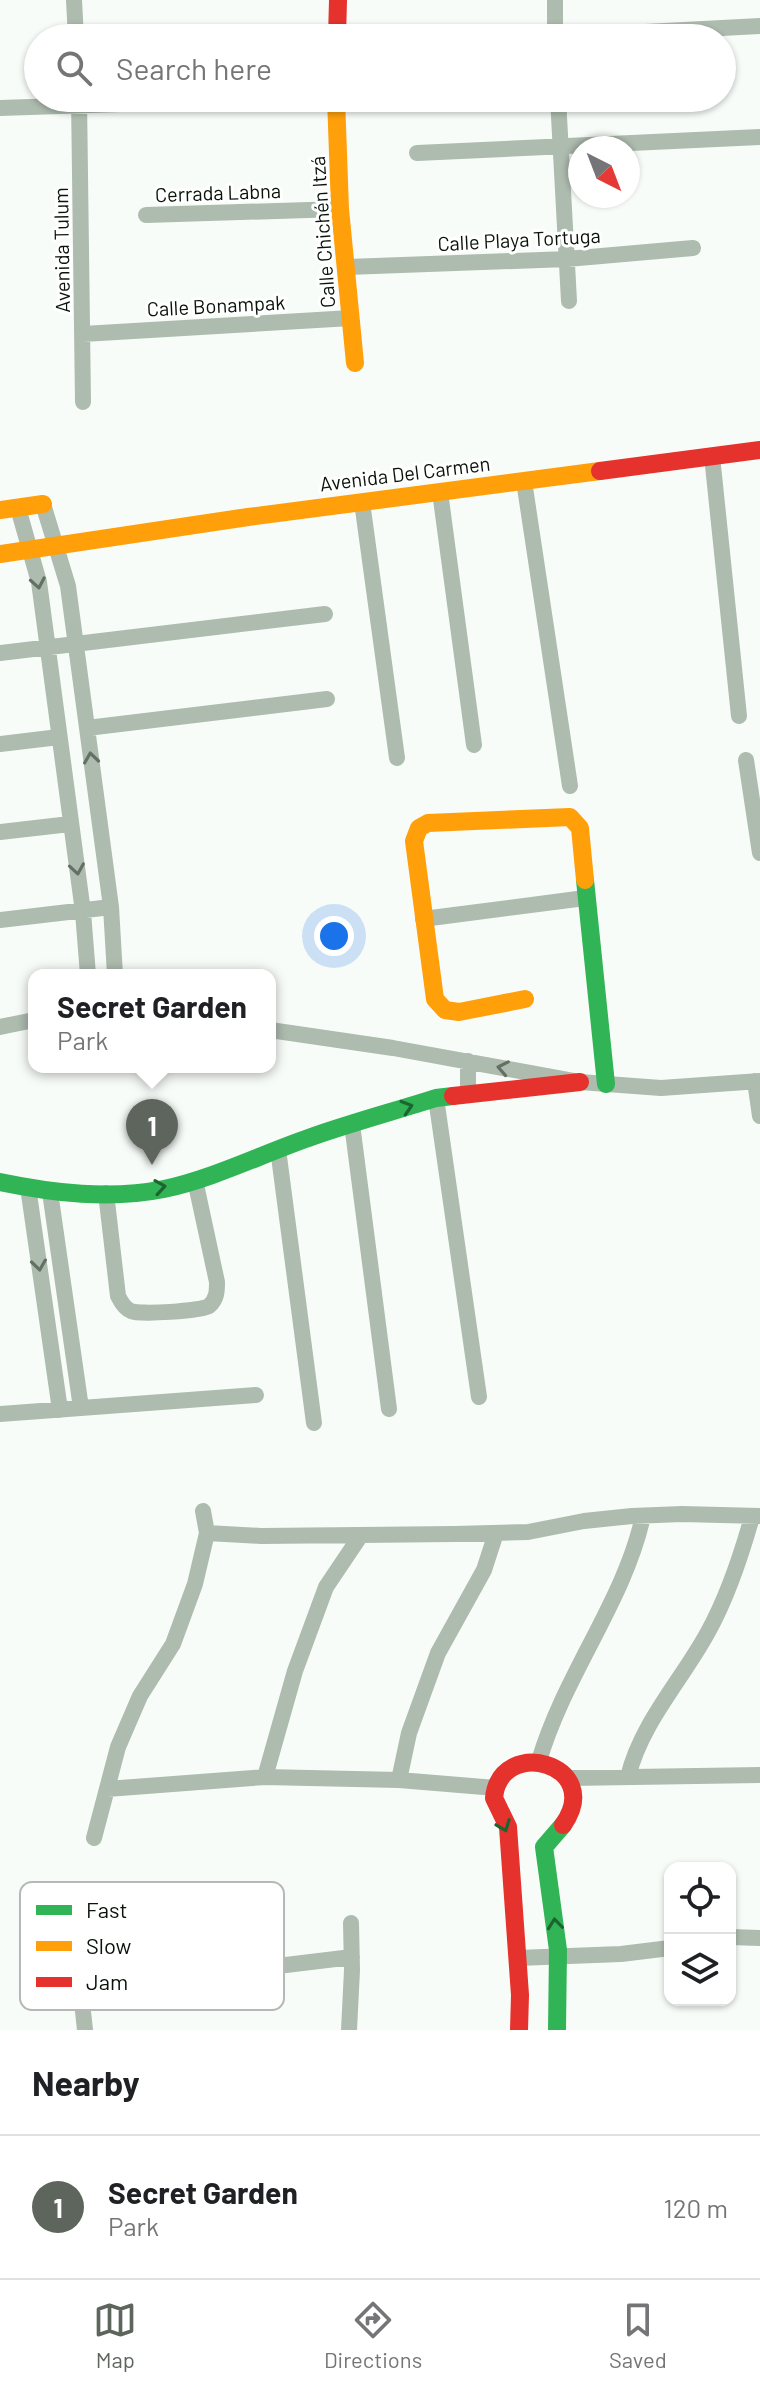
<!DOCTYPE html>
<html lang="en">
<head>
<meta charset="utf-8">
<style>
	:root { --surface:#fff; --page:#f2f2f2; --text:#202124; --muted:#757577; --line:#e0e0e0; --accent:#5d655d }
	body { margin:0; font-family:Barlow,sans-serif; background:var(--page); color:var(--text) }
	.controls { position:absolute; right:24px; bottom:24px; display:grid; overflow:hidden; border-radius:16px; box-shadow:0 2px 6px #0004 }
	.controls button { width:72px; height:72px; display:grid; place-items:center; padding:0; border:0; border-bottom:2px solid var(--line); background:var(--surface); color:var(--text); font:40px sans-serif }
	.compass { position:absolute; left:568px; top:136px; width:72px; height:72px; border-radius:50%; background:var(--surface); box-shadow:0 2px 6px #0004; rotate:138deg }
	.you { position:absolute; left:334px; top:936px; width:28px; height:28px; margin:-20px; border:6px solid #fff; border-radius:50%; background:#1a73e8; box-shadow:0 0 0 12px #1a73e833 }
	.badge { display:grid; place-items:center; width:52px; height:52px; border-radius:50%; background:var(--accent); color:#fff; font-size:26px; font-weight:700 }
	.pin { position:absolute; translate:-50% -66px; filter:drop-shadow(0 2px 4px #0008) }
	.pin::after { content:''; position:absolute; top:42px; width:28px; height:24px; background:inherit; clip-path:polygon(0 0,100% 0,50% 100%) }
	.popup { position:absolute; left:28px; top:969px; width:248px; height:104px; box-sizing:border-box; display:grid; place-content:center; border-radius:16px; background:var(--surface); filter:drop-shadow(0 2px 6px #0005); font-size:26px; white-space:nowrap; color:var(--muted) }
	.popup b { font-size:30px; color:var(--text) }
	.popup::after { content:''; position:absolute; left:50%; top:100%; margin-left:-16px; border:16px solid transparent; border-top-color:var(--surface) }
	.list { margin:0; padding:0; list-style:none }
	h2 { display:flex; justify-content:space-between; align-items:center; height:104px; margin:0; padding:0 32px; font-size:34px }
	h2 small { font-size:26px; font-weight:400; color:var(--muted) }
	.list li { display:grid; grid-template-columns:52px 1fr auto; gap:24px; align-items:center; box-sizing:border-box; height:144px; padding:0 32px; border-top:2px solid var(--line) }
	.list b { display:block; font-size:30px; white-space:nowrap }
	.list p { margin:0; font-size:26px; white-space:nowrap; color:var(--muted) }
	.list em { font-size:26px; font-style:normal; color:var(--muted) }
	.icon { flex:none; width:44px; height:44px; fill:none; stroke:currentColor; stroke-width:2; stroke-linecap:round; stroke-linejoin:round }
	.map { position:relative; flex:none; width:760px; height:2030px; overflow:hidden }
	.search { position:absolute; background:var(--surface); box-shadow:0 2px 6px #0004; left:24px; right:24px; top:24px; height:88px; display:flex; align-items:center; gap:20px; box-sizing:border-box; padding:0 28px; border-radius:44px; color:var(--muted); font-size:30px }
	.sheet { height:248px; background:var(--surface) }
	nav { display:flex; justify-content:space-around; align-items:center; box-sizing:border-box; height:112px; border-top:2px solid var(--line); background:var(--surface); font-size:22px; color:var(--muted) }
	nav a { display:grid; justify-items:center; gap:4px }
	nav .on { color:var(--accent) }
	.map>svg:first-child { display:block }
</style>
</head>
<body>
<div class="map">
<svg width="760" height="2030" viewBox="0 0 760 2030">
	<rect width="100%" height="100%" fill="#f8fcf8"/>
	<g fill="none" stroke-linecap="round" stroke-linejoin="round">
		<path stroke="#aebbaf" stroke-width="16" d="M74 0 76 38
			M531 38 760 26
			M555 38V0
			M79 98 83 402
			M558 98 569 301
			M0 108 302 98
			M417 153 760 137
			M146 215 340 209
			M347 267 567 259 693 248
			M83 334 351 318
			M712 456 739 716
			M524 481 570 786
			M440 492 474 745
			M362 502 397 758
			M43 504 68 586 111 907 115 975
			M18 508 39 582 83 912 88 975
			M0 653 325 614
			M87 728 327 699
			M0 744 59 737
			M746 760 760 853
			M0 832 70 824
			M423 919 585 898
			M0 920 111 907
			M0 1027 34 1020
			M270 1030 393 1048 580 1082 661 1088 760 1081
			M468 1061V1093
			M755 1081 760 1116
			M436 1098 479 1397
			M352 1124 389 1409
			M278 1149 314 1423
			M28 1187 60 1410
			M50 1192 81 1408
			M106 1193 118 1296C121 1302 125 1309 131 1311 139 1315 202 1311 209 1306 217 1299 217 1291 217 1282L195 1180
			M0 1414 256 1395
			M207 1533 261 1536 455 1534 528 1532 584 1521 632 1516 682 1514 760 1516
			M539 1761C564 1675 625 1600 643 1516
			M265 1777 295 1671 326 1587 361 1535
			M628 1777C641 1723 682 1680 708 1632 728 1596 741 1556 752 1517
			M569 1778 760 1775
			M399 1780 409 1733 438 1653 484 1570 496 1533
			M107 1789 265 1777 399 1780 496 1788
			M94 1838 118 1747 140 1696 173 1644 195 1584 207 1533 203 1511
			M730 1937 760 1938
			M76 1946 85 2030
			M518 1958 621 1954 670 1948
			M79 1975 159 1976 212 1974 352 1957
			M349 2030 352 1970 351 1923"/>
		<path stroke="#30b455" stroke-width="18" d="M585 880 606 1084
			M0 1182C53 1193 110 1200 164 1189 215 1178 264 1153 314 1136 354 1122 395 1111 436 1098L453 1096
			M557 2030 558 1950 544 1847 563 1825"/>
		<path stroke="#ff9f0a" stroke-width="18" d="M336 98 340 209 355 363
			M0 510 43 504
			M0 554 248 517 600 471
			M525 999 459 1012 445 1010 435 999 414 841 419 828 428 823 570 817 580 828 585 880"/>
		<path stroke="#e5322d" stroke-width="18" d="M337 38 338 0
			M600 471 760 450
			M453 1096 580 1082
			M519 2030 520 1995 508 1827 494 1798C500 1735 606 1764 563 1825"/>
	</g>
	<defs><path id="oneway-chevron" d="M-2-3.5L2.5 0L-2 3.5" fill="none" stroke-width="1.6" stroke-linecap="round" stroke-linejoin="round" transform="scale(2)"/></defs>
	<g stroke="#646f65">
		<use href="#oneway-chevron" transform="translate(38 583) rotate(80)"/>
		<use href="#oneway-chevron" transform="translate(91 758) rotate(-98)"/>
		<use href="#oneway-chevron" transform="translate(77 869) rotate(81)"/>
		<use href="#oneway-chevron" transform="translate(503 1068) rotate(-169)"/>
		<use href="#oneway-chevron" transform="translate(39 1265) rotate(82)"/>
	</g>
	<g stroke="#1c6430">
		<use href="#oneway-chevron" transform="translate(407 1107) rotate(-17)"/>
		<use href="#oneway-chevron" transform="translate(160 1187) rotate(-9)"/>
		<use href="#oneway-chevron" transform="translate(504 1826) rotate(69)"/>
		<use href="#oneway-chevron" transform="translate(555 1924) rotate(-96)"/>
	</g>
	<g text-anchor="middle" stroke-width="6" stroke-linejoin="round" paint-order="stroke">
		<g font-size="20" fill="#09130a" stroke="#fff">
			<text transform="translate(218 193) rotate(-2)" y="7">Cerrada Labna</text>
			<text transform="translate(323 232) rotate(-94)" y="7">Calle Chichén Itzá</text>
			<text transform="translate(519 240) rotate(-3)" y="7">Calle Playa Tortuga</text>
			<text transform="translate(62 250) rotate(-91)" y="7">Avenida Tulum</text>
			<text transform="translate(216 306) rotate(-3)" y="7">Calle Bonampak</text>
			<text transform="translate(405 474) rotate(-7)" y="7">Avenida Del Carmen</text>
		</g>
	</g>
	<rect x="20" y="1882" width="264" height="128" rx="12" fill="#fff" stroke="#b5b8b6" stroke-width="2"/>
	<rect x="36" y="1905" width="36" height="10" fill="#30b455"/>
	<rect x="36" y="1941" width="36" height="10" fill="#ff9f0a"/>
	<rect x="36" y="1977" width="36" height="10" fill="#e5322d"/>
	<g font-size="22" fill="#09130a">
		<text x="86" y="1918">Fast</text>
		<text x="86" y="1954">Slow</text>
		<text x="86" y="1990">Jam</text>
	</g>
</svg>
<div class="controls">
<button><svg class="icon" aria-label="locate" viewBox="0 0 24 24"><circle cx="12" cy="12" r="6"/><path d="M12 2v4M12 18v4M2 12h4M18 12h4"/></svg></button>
<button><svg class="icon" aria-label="layers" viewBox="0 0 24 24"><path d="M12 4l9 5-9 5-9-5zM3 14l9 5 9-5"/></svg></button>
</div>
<svg class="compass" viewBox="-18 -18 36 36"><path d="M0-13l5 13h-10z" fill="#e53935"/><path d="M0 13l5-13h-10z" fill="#757577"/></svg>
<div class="you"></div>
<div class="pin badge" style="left:152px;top:1165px">1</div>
<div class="popup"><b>Secret Garden</b>Park</div>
<div class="search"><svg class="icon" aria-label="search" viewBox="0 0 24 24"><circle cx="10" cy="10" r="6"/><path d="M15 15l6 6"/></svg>Search here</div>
</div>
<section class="sheet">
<h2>Nearby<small></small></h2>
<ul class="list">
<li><span class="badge">1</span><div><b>Secret Garden</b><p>Park</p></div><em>120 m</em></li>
</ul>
</section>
<nav>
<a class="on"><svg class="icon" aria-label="map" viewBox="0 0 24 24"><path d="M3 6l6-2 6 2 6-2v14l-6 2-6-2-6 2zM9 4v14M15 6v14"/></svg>Map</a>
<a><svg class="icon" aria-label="directions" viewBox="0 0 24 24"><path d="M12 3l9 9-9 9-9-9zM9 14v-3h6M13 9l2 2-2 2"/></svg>Directions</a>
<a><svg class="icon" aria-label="saved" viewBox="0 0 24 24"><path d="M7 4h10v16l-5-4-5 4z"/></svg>Saved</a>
</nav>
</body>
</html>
